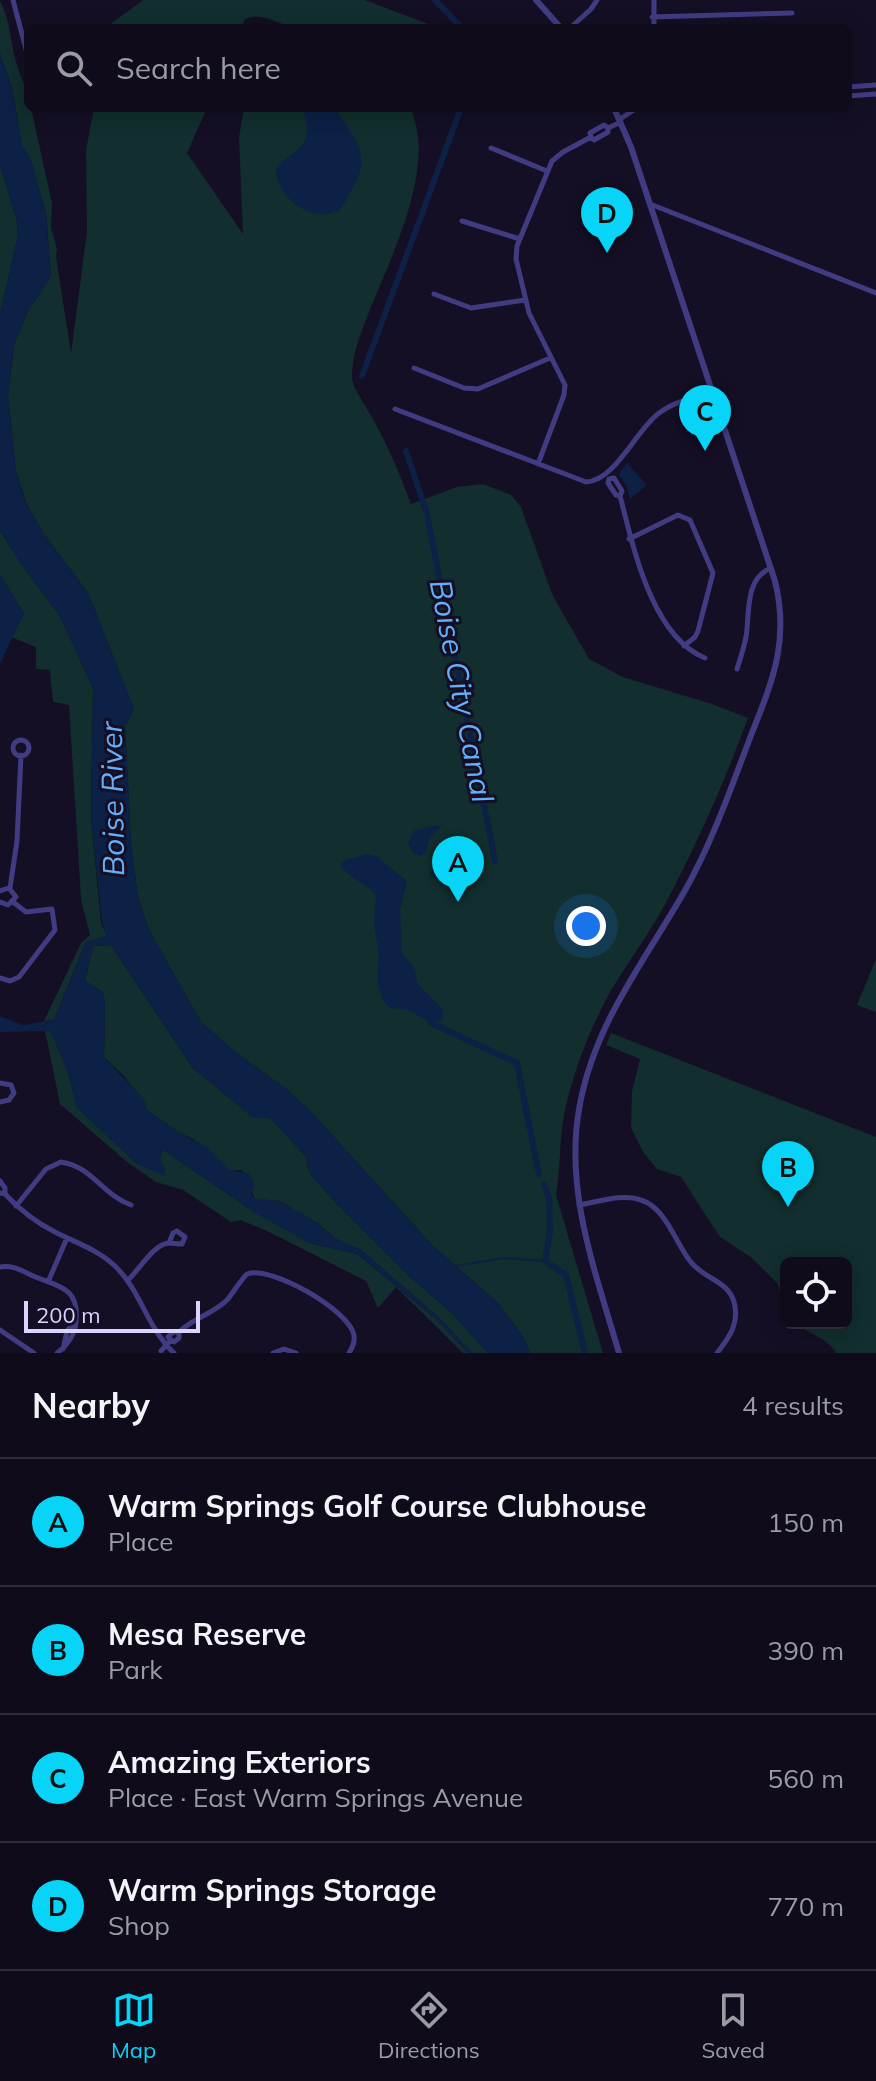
<!DOCTYPE html>
<html lang="en">
<head>
<meta charset="utf-8">
<style>
	:root { --surface:#0f0b1b; --page:#1d1928; --text:#f1f3f6; --muted:#9b9ba3; --line:#2f2b3a; --accent:#07d4f6 }
	body { margin:0; font-family:Mulish,sans-serif; background:var(--page); color:var(--text) }
	.controls { position:absolute; right:24px; bottom:24px; display:grid; overflow:hidden; border-radius:12px; box-shadow:0 4px 20px #0003 }
	.controls button { width:72px; height:72px; display:grid; place-items:center; padding:0; border:0; border-bottom:2px solid var(--line); background:var(--surface); color:var(--text); font:40px sans-serif }
	.scale { position:absolute; left:24px; bottom:20px; width:176px; box-sizing:border-box; padding-left:8px; border:4px solid #dad4fe; border-top:0; font-size:22px; line-height:28px; white-space:nowrap; color:#dad4fe; -webkit-text-stroke:6px #140f24; paint-order:stroke }
	.you { position:absolute; left:586px; top:926px; width:28px; height:28px; margin:-20px; border:6px solid #fff; border-radius:50%; background:#1a73e8; box-shadow:0 0 0 12px #1a73e833 }
	.badge { display:grid; place-items:center; width:52px; height:52px; border-radius:50%; background:var(--accent); color:#111; font-size:26px; font-weight:700 }
	.pin { position:absolute; translate:-50% -66px; filter:drop-shadow(0 2px 4px #0008) }
	.pin::after { content:''; position:absolute; top:42px; width:28px; height:24px; background:inherit; clip-path:polygon(0 0,100% 0,50% 100%) }
	.list { margin:0; padding:0; list-style:none }
	h2 { display:flex; justify-content:space-between; align-items:center; height:104px; margin:0; padding:0 32px; font-size:34px }
	h2 small { font-size:26px; font-weight:400; color:var(--muted) }
	.list li { display:grid; grid-template-columns:52px 1fr auto; gap:24px; align-items:center; box-sizing:border-box; height:128px; padding:0 32px; border-top:2px solid var(--line) }
	.list b { display:block; font-size:30px; white-space:nowrap }
	.list p { margin:0; font-size:26px; white-space:nowrap; color:var(--muted) }
	.list em { font-size:26px; font-style:normal; color:var(--muted) }
	.icon { flex:none; width:44px; height:44px; fill:none; stroke:currentColor; stroke-width:2; stroke-linecap:round; stroke-linejoin:round }
	.map { position:relative; flex:none; width:876px; height:1353px; overflow:hidden }
	.search { position:absolute; background:var(--surface); box-shadow:0 4px 20px #0003; left:24px; right:24px; top:24px; height:88px; display:flex; align-items:center; gap:20px; box-sizing:border-box; padding:0 28px; border-radius:12px; color:var(--muted); font-size:30px }
	.sheet { height:616px; background:var(--surface) }
	nav { display:flex; justify-content:space-around; align-items:center; box-sizing:border-box; height:112px; border-top:2px solid var(--line); background:var(--surface); font-size:22px; color:var(--muted) }
	nav a { display:grid; justify-items:center; gap:4px }
	nav .on { color:var(--accent) }
	.map>svg:first-child { display:block }
</style>
</head>
<body>
<div class="map">
<svg width="876" height="1353" viewBox="0 0 876 1353">
	<rect width="100%" height="100%" fill="#140f24"/>
	<path fill="#122e2e" d="M143 0H365L439 28C393 28 345 31 299 28 280 27 264 10 245 19L241 28H105Z
		M0 1C10 20 10 38 15 58 20 78 28 86 28 108H31L52 203 51 227 57 249 56 257 71 353 87 232 86 150 94 108H207L187 153 243 234 239 137 244 108H410C438 165 391 257 369 312 361 333 352 354 352 377 352 386 360 396 364 404 384 436 398 469 411 504L457 487 483 484 511 495 521 507 552 594 589 659 623 677 712 704 748 718C724 783 696 847 663 908 643 945 614 979 597 1018 583 1047 572 1079 565 1110 559 1138 561 1167 556 1195L603 1353H530L522 1335 499 1304 433 1246 311 1112 286 1089 233 1050 201 1022 149 930 138 897 131 844 125 726 134 709 88 593 43 533 26 503 16 471 8 396 14 344 28 311 51 276 46 214 31 161 22 146 12 88 0 54Z
		M0 165 17 221 18 236 0 315Z
		M0 531 22 565 60 616 93 688 91 818 101 923 107 936 86 942 54 1020 44 1021 81 943 90 935 81 899 69 705 53 702 50 670 36 669V647L11 637 24 613 0 575Z
		M111 945 193 1068 253 1117H270L306 1157 310 1174 337 1204 408 1275 452 1313 488 1353H472L438 1317 361 1250 334 1238 319 1224 279 1201 255 1199 242 1170 230 1171 193 1139 178 1132 147 1110 125 1077 104 1057 105 1003 103 992 85 981 93 946Z
		M876 959V1012L857 1005Z
		M45 1031H51L68 1072 77 1108 160 1160 162 1149 254 1212 310 1243 357 1254 436 1319 468 1353H463L396 1287 378 1308 366 1281 269 1232 241 1220 231 1222 183 1190 156 1182 127 1162 60 1104Z
		M611 1033 876 1137V1353H836C828 1338 808 1334 796 1323H846V1263H786V1306L777 1283 752 1258 720 1237 681 1177 657 1169 643 1152 631 1128 632 1091 640 1059 606 1045Z"/>
	<path fill="#0d2045" d="M0 54 12 88 22 145 31 160 46 214 51 276 28 311 14 344 8 396 16 471 25 502 43 533 88 593 134 709 125 726 131 844 138 897 149 930 201 1022 233 1050 286 1089 311 1112 433 1246 499 1304 522 1335 530 1353H488L452 1313 408 1275 337 1204 310 1174 306 1157 270 1118H253L193 1068 111 945 93 946 85 981 103 992 105 1003 104 1057 144 1099 147 1110 178 1132 207 1147 230 1170 250 1173 254 1186 251 1194 255 1198 279 1201 319 1224 334 1238 361 1250 438 1317 472 1353H468L436 1319 357 1254 310 1243 254 1212 162 1149 160 1160 165 1168V1176L137 1164 77 1108 68 1072 51 1031 0 1032V1016L23 1025 54 1020 86 942 107 936 102 923 91 818 93 688 60 616 22 565 0 531V315L18 236 17 221 0 165Z
		M303 108H335C367 156 372 160 339 211 333 212 325 215 319 214 298 212 276 191 276 169 297 144 315 151 303 108Z
		M627 463 647 485 630 499 627 487 619 474Z
		M0 575 24 613 0 664Z
		M436 825 442 826 429 839 425 853 420 856 414 854 408 843 414 831Z
		M364 854 376 856 407 881 400 911 402 953 415 969 417 983 443 1009V1020L431 1023 409 1010 391 1008 383 1001 377 980 379 955 374 923 376 895C365 882 348 878 340 864 346 856 356 860 364 854Z"/>
	<g fill="none" stroke-linecap="round" stroke-linejoin="round">
		<path stroke="#0d2045" stroke-width="2" d="M455 1266 504 1258 545 1261"/>
		<path stroke="#0d2045" stroke-width="6" d="M435 0 462 28
			M362 376 461 108
			M406 451 427 514
			M428 520 495 861
			M433 874 457 869
			M429 1019 431 1023 517 1063 539 1174
			M544 1184 549 1198 550 1231 545 1261 566 1275 585 1353"/>
		<path stroke="#413c82" stroke-width="5" d="M13 0 28 57
			M652 17 792 13
			M570 28 591 9 597 0
			M654 28V0
			M848 87 876 85
			M848 96 876 94
			M620 119 637 108
			M608 128 604 125 590 133 591 137 594 140 608 132V128L621 122
			M491 148 547 171
			M650 204 876 293
			M462 221 520 239
			M434 294 471 308 525 300
			M414 368 464 388 478 389 550 358
			M395 409 586 482C615 481 636 430 659 413 674 402 694 397 712 392
			M538 464 564 395 565 385 529 313 516 259 517 246 552 161 563 152 591 137
			M620 496 616 495 608 483 609 479 614 478 622 491 620 496C633 545 651 636 705 658
			M629 539 678 515 690 520 713 573 698 631 695 637 684 646
			M737 669C740 659 744 648 746 637 750 614 744 579 771 568
			M13 748a8 8 0 1 1 16 0a8 8 0 1 1-16 0Z
			M10 888 17 841 21 755
			M0 891 9 888 16 897 8 905 0 902
			M0 978 10 981 19 977 55 930 52 909 26 912 13 902
			M0 1083 11 1085 14 1093 9 1100 0 1102
			M0 1181 5 1188V1194L0 1193
			M5 1194C20 1210 35 1222 55 1232 76 1243 97 1249 115 1266 141 1291 147 1328 174 1353
			M579 1205C598 1202 622 1193 641 1200 666 1208 675 1242 690 1261 703 1279 728 1280 734 1302 740 1323 729 1338 717 1353
			M16 1206 46 1169 61 1162C93 1167 100 1193 131 1205
			M0 1267C13 1265 20 1270 31 1275 55 1286 80 1286 76 1321
			M128 1280C139 1270 153 1245 168 1243 173 1243 177 1244 182 1244L185 1237 177 1231 173 1233 169 1243
			M48 1282 67 1238
			M0 1330 34 1353
			M179 1332C193 1318 213 1314 227 1300 234 1292 239 1282 247 1274 270 1265 348 1309 354 1335 355 1342 353 1347 349 1353
			M161 1351 171 1340 168 1337 173 1332H179V1338L174 1342 171 1340
			M57 1353C67 1346 76 1333 76 1321L67 1331 63 1349
			M273 1353 284 1349 296 1353"/>
		<path stroke="#413c82" stroke-width="6" d="M536 0 561 28
			M614 108 631 147 775 581C790 642 772 682 750 738 730 791 711 845 683 894 643 963 595 1024 580 1104 563 1189 596 1273 619 1353"/>
	</g>
	<g text-anchor="middle" stroke-width="6" stroke-linejoin="round" paint-order="stroke">
		<g font-size="30" font-style="italic" fill="#65affa" stroke="#140f24">
			<text transform="translate(461 691) rotate(79)" y="10">Boise City Canal</text>
			<text transform="translate(113 799) rotate(-91)" y="10">Boise River</text>
		</g>
	</g>
</svg>
<div class="controls">
<button><svg class="icon" aria-label="locate" viewBox="0 0 24 24"><circle cx="12" cy="12" r="6"/><path d="M12 2v4M12 18v4M2 12h4M18 12h4"/></svg></button>
</div>
<div class="scale">200 m</div>
<div class="you"></div>
<div class="pin badge" style="left:458px;top:902px">A</div>
<div class="pin badge" style="left:788px;top:1207px">B</div>
<div class="pin badge" style="left:705px;top:451px">C</div>
<div class="pin badge" style="left:607px;top:253px">D</div>
<div class="search"><svg class="icon" aria-label="search" viewBox="0 0 24 24"><circle cx="10" cy="10" r="6"/><path d="M15 15l6 6"/></svg>Search here</div>
</div>
<section class="sheet">
<h2>Nearby<small>4 results</small></h2>
<ul class="list">
<li><span class="badge">A</span><div><b>Warm Springs Golf Course Clubhouse</b><p>Place</p></div><em>150 m</em></li>
<li><span class="badge">B</span><div><b>Mesa Reserve</b><p>Park</p></div><em>390 m</em></li>
<li><span class="badge">C</span><div><b>Amazing Exteriors</b><p>Place · East Warm Springs Avenue</p></div><em>560 m</em></li>
<li><span class="badge">D</span><div><b>Warm Springs Storage</b><p>Shop</p></div><em>770 m</em></li>
</ul>
</section>
<nav>
<a class="on"><svg class="icon" aria-label="map" viewBox="0 0 24 24"><path d="M3 6l6-2 6 2 6-2v14l-6 2-6-2-6 2zM9 4v14M15 6v14"/></svg>Map</a>
<a><svg class="icon" aria-label="directions" viewBox="0 0 24 24"><path d="M12 3l9 9-9 9-9-9zM9 14v-3h6M13 9l2 2-2 2"/></svg>Directions</a>
<a><svg class="icon" aria-label="saved" viewBox="0 0 24 24"><path d="M7 4h10v16l-5-4-5 4z"/></svg>Saved</a>
</nav>
</body>
</html>
